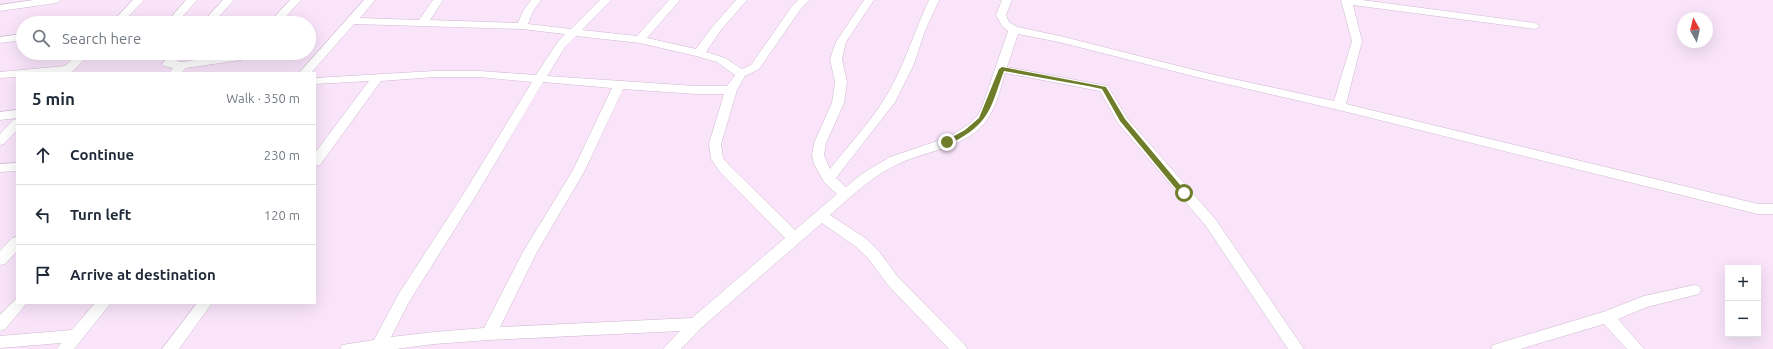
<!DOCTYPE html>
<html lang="en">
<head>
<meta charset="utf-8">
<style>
	:root { --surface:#fff; --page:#f6f6f7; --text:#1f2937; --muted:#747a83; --line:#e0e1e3 }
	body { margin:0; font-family:Ubuntu,sans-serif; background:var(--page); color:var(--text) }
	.controls { position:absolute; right:12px; bottom:12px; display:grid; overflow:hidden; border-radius:0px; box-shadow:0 4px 16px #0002 }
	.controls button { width:36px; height:36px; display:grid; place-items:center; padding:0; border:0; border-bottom:1px solid var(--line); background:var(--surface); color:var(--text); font:20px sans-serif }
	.compass { position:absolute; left:1677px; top:12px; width:36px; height:36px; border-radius:50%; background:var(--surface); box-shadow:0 4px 16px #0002; rotate:352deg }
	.stop { position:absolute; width:12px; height:12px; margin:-9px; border:3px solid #6f7c2a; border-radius:50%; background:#fff }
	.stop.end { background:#6f7c2a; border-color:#fff; box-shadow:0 1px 4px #0008 }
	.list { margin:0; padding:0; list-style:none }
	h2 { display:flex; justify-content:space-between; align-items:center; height:52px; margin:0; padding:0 16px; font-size:17px }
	h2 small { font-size:13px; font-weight:400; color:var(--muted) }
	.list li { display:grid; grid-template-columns:26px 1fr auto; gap:12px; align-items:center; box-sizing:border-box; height:60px; padding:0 16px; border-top:1px solid var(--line) }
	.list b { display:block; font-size:15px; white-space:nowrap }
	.list em { font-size:13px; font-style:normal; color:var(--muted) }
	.icon { flex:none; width:22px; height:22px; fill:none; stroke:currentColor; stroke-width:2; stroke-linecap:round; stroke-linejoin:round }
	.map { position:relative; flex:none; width:1773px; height:349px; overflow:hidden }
	.search { position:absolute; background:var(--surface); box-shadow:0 4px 16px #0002; left:16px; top:16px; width:300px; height:44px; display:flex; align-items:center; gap:10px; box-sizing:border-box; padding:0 14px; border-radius:22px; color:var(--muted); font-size:15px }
	.panel { position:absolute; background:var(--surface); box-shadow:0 4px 16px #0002; left:16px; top:72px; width:300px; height:232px; border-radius:0px }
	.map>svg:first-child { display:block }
</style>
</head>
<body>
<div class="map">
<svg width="1773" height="349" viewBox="0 0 1773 349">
	<rect width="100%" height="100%" fill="#f9e4fa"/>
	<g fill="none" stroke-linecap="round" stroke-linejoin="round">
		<g stroke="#cfbad0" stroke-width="1">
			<path id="minor" d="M34 0H61L56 3 0 11V5Z
				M133 0H144L122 23H111Z
				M186 0H197L177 23H166Z
				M223 0H234L213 23H202Z
				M290 0H301L280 23H269Z
				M364 0H375L360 18 419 20 433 0H443L430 20 518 23 523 11 531 0H541L533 11 528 24 571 29 600 0H611L582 30 637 36 669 0H680L647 38 696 49 713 26 736 0H747L721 30 706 52 725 58 742 69 751 65 792 6 798 0H809L800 10 759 69 745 76 737 90 721 144 723 158 730 166 795 230 837 194 824 182 814 164 812 155 814 143 832 103 835 82 830 59 836 42 864 0H874L846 42 842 59 847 82 844 103 826 143 824 155 830 169C847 147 868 125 883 101 902 73 914 32 929 0H939L925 31 914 64 895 102 836 178 846 187 863 173 890 157 949 137 969 124 978 115 982 107 1008 31 1002 26 996 15 1002 0H1012L1006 15 1009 22 1017 27 1060 36 1206 73 1334 101 1352 41 1341 0H1362L1535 23 1540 26 1535 29 1353 5 1362 41 1346 104 1758 204H1773V214H1758L1339 110 1205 79 1059 42 1018 34 1007 67 1108 86 1127 118 1216 220 1304 349H1288L1206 226 1118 123 1100 91 1005 73C1001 86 998 101 991 113 974 147 931 149 900 163 873 175 852 196 830 215L865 238 878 250 897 276 965 345 967 349H949L887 284 868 258 855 246 822 223 701 328 681 349H663L680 331 489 340 434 344 396 349H340L342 345 374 340 398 295 466 190 532 82 480 77H434L381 81 320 165 315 166V153L369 81 315 84V78L434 71H480L536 75 557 43 565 34 522 29 354 24 311 73H299ZM576 36 640 43 696 56 717 62 735 75 727 86H696L547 76 565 47ZM543 82 612 88 573 170 523 252 484 328 434 332 391 337 409 302 478 192ZM623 89 696 94H724L709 144 711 159 720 172 785 238 692 318 500 327 537 252 585 170Z
				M23 34V40L0 43V37Z
				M79 53H91L71 73H17V77L0 78V72L65 66Z
				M172 53H184L177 61 182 62 239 53H253L245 59 241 60 186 68 181 73H169L173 68 164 66 162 64Z
				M17 110V118L0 120V112Z
				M17 119V130L4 144 0 145V134L13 120Z
				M17 163V171L0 172V164Z
				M17 237V251L5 264 0 265V251L12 238Z
				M1694 285 1699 286 1701 290 1699 294 1647 307 1618 319 1644 349H1627L1604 324 1520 349H1491L1493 345 1603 312 1644 296Z
				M17 298V303H27L5 329 0 331V315Z
				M95 303H111L74 349H57L61 343 0 348V336L72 330Z
				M197 303H212L179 349H162Z"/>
		</g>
		<use href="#minor" fill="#fff" fill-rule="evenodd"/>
	</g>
	<path fill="#6f7c2a" d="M1002 67 1106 87 1125 119 1186 192V195H1181L1120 121 1102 89 1088 86 1004 71C992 103 991 121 959 139 954 141 950 145 945 144V141L965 130 979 118 999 69Z"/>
</svg>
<div class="controls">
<button>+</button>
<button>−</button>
</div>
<svg class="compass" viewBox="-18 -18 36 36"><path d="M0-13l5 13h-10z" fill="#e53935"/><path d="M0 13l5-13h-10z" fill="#747a83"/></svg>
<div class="stop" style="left:1184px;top:193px"></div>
<div class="stop end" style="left:947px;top:142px"></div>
<div class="search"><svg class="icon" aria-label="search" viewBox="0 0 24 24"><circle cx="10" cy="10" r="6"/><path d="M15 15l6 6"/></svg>Search here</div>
<section class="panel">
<h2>5 min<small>Walk · 350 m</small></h2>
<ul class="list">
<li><svg class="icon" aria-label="ahead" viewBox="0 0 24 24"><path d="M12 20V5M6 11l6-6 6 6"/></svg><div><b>Continue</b></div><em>230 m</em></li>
<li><svg class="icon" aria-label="left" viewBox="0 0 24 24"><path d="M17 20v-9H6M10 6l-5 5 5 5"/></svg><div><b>Turn left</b></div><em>120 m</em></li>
<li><svg class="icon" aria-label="arrive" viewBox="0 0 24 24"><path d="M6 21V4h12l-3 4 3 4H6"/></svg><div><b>Arrive at destination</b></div></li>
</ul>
</section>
</div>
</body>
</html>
